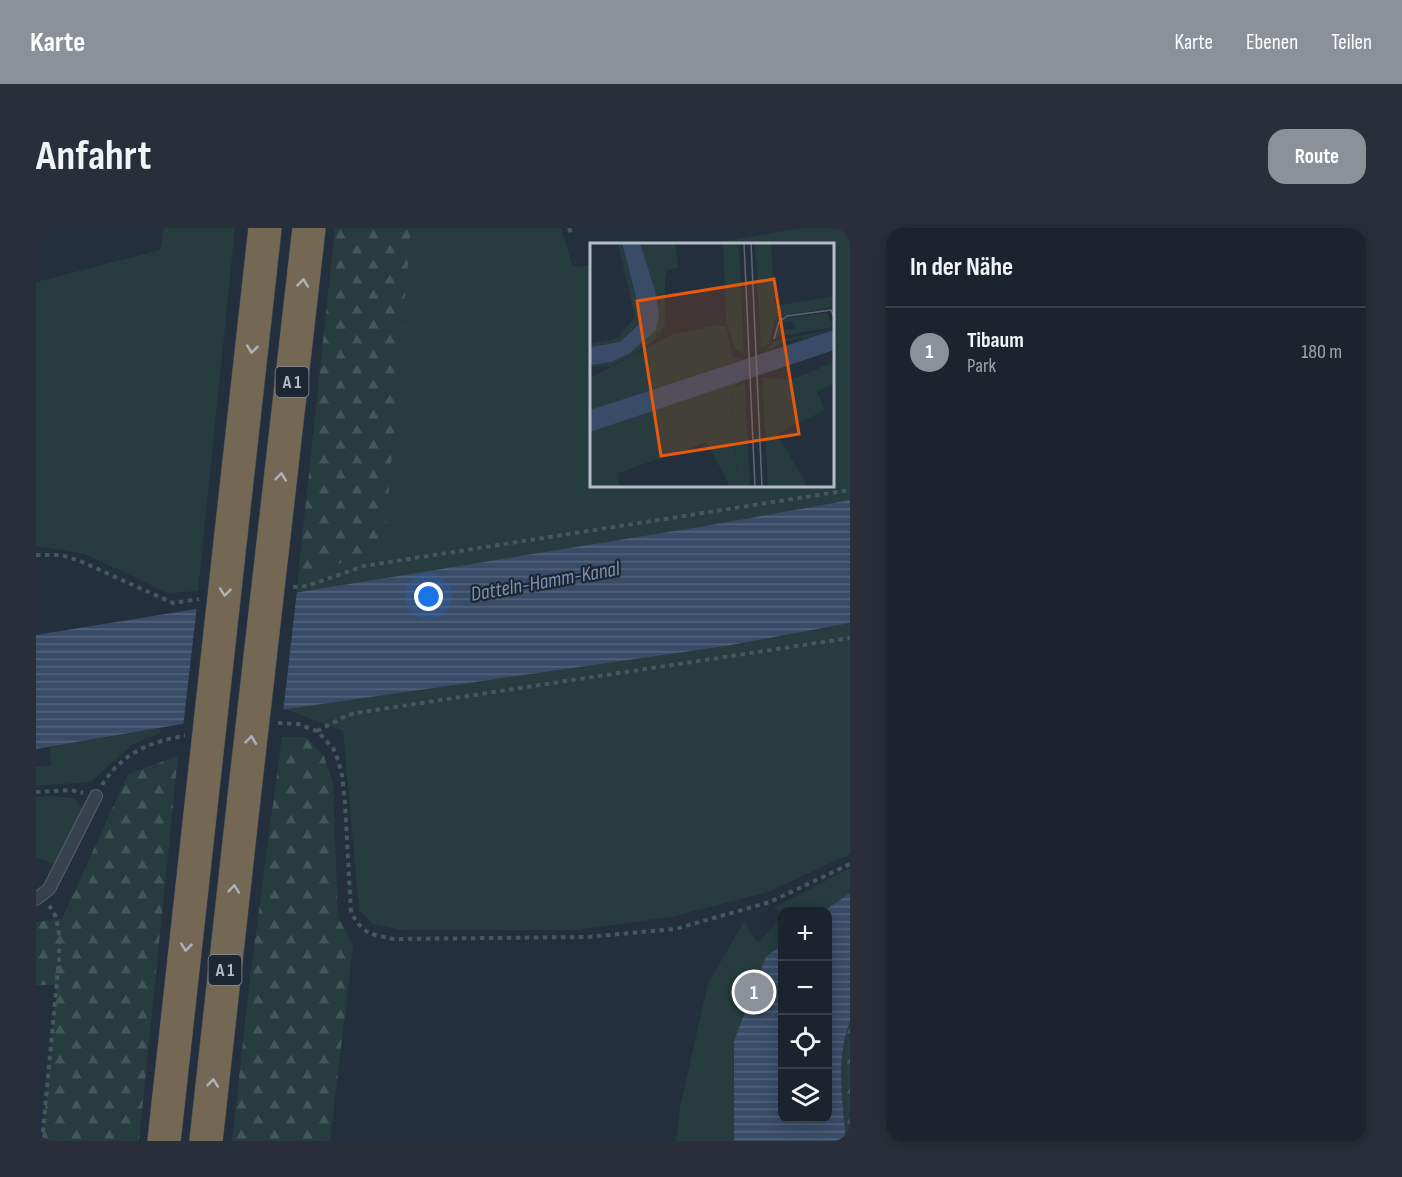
<!DOCTYPE html>
<html lang="de">
<head>
<meta charset="utf-8">
<style>
	:root { --surface:#1b232e; --page:#282f3a; --text:#f1f3f6; --muted:#a0a4aa; --line:#39404a; --accent:#8c9099 }
	body { margin:0; font-family:"Sofia Sans Condensed",sans-serif; background:var(--page); color:var(--text) }
	.controls { position:absolute; right:18px; bottom:18px; display:grid; overflow:hidden; border-radius:12px; box-shadow:0 3px 15px #0003 }
	.controls button { width:54px; height:54px; display:grid; place-items:center; padding:0; border:0; border-bottom:2px solid var(--line); background:var(--surface); color:var(--text); font:30px sans-serif }
	.you { position:absolute; left:393px; top:369px; width:21px; height:21px; margin:-15px; border:4px solid #fff; border-radius:50%; background:#1a73e8; box-shadow:0 0 0 9px #1a73e833 }
	.badge { display:grid; place-items:center; width:39px; height:39px; border-radius:50%; background:var(--accent); color:#fff; font-size:20px; font-weight:700 }
	.pin { position:absolute; translate:-50% -50%; border:3px solid #fff; box-shadow:0 2px 6px #0006 }
	.list { margin:0; padding:0; list-style:none }
	h2 { display:flex; justify-content:space-between; align-items:center; height:78px; margin:0; padding:0 24px; font-size:26px }
	h2 small { font-size:20px; font-weight:400; color:var(--muted) }
	.list li { display:grid; grid-template-columns:39px 1fr auto; gap:18px; align-items:center; box-sizing:border-box; height:90px; padding:0 24px; border-top:2px solid var(--line) }
	.list b { display:block; font-size:22px; white-space:nowrap }
	.list p { margin:0; font-size:20px; white-space:nowrap; color:var(--muted) }
	.list em { font-size:20px; font-style:normal; color:var(--muted) }
	.icon { flex:none; width:33px; height:33px; fill:none; stroke:currentColor; stroke-width:2; stroke-linecap:round; stroke-linejoin:round }
	.map { position:relative; flex:none; width:814px; height:913px; overflow:hidden; border-radius:18px }
	header { display:flex; align-items:center; gap:36px; box-sizing:border-box; height:84px; padding:0 30px; background:var(--accent); color:#fff }
	header strong { font-size:28px }
	nav { display:flex; gap:33px; margin-inline-start:auto; font-size:21px }
	.intro { display:flex; align-items:center; justify-content:space-between; box-sizing:border-box; height:144px; padding:0 36px }
	h1 { margin:0; font-size:42px }
	.button { padding:15px 27px; border-radius:18px; background:var(--accent); color:#fff; font-size:21px; font-weight:700 }
	main { display:flex; gap:36px; padding:0 36px }
	aside { flex:1; background:var(--surface); border-radius:18px; box-shadow:0 3px 15px #0003 }
	.map>svg:first-child { display:block }
</style>
</head>
<body>
<header>
<strong>Karte</strong>
<nav><a>Karte</a><a>Ebenen</a><a>Teilen</a></nav>
</header>
<div class="intro"><h1>Anfahrt</h1><a class="button">Route</a></div>
<main>
<div class="map">
<svg width="814" height="913" viewBox="0 0 814 913">
	<defs>
		<pattern id="forest-firs" width="22" height="20" patternUnits="userSpaceOnUse" patternTransform="scale(1.5)"><rect width="22" height="20" fill="#263c3f"/><path d="M5 1l3.5 6h-7zM16 11l3.5 6h-7z" fill="#435659"/></pattern>
		<pattern id="water-rules" width="6" height="5" patternUnits="userSpaceOnUse" patternTransform="scale(1.5)"><rect width="6" height="5" fill="#394c67"/><path d="M0 2.5h6" fill="none" stroke="#53647b"/></pattern>
	</defs>
	<rect width="100%" height="100%" fill="#242f3e"/>
	<path fill="#263c3f" d="M128 0H199L162 363 131 365 49 326 0 318V54L124 22Z
		M375 0H525L537 39 556 37V258H798V16H673L764 0H814V272L675 297 261 365 262 349 348 321Z
		M814 395V626L732 664 635 689 540 702H366L337 696 323 682 307 503 249 481 690 418Z
		M124 500V505L97 516 55 554 0 558V539L15 537 14 519Z
		M10 568 39 570 46 581 18 636 0 629V569Z
		M814 640V720L792 684H746V913H640L644 880 672 755 708 694 722 715 745 689 739 679Z"/>
	<path fill="url(#forest-firs)" d="M299 0H375L348 321 262 349Z
		M246 509H270L288 528 297 556 302 689 317 718 294 913H196L215 742Z
		M142 528 103 913H6L21 757H0V694L26 691 92 546Z
		M814 794V913H810C807 874 799 831 814 794Z"/>
	<path fill="url(#water-rules)" d="M814 272V395L690 418 146 496 0 521V407L675 297Z
		M814 665V794C799 831 807 874 810 913H698V813L730 729 746 716V890H792V684L788 683Z"/>
	<path fill="#242f3e" d="M261 362 247 485 147 499 161 378Z"/>
	<g fill="none" stroke-linecap="round" stroke-linejoin="round">
		<g stroke="#565f6c" stroke-width="14">
			<path id="service" d="M0 671 13 661 60 568"/>
		</g>
		<g stroke="#434c59" stroke-width="34">
			<path id="motorway" d="M195 306 229 0
				M238 307 273 0
				M128 913 165 578
				M170 913 208 570"/>
		</g>
		<path stroke="#44595c" stroke-width="4" stroke-dasharray="4.5 4.5" stroke-linecap="butt" d="M533 0 535 5
			M0 327H25L44 333 137 375 163 371
			M257 359 271 358 328 338 814 262
			M242 495 262 496 281 503 297 520 302 532 306 547 309 575 315 684C326 706 335 706 357 711L551 709 639 701 734 674 814 636
			M281 503 312 487 326 484 814 410
			M66 557C85 526 114 513 149 508
			M0 564 35 562 47 565
			M6 913 23 731C23 715 25 690 13 678"/>
		<use href="#service" stroke="#38414e" stroke-width="12"/>
		<use href="#motorway" stroke="#746855" stroke-width="33"/>
		<g stroke="#434c59" stroke-width="34" stroke-linecap="butt">
			<path id="motorway-bridge" d="M208 570 238 307
				M165 578 195 306"/>
		</g>
		<use href="#motorway-bridge" stroke="#746855" stroke-width="33"/>
	</g>
	<defs><path id="oneway-chevron" d="M-2-3.5L2.5 0L-2 3.5" fill="none" stroke-width="1.6" stroke-linecap="round" stroke-linejoin="round" transform="scale(1.5)"/></defs>
	<g stroke="#aeb4bd">
		<use href="#oneway-chevron" transform="translate(267 55) rotate(-84)"/>
		<use href="#oneway-chevron" transform="translate(216 121) rotate(96)"/>
		<use href="#oneway-chevron" transform="translate(245 249) rotate(-84)"/>
		<use href="#oneway-chevron" transform="translate(189 364) rotate(96)"/>
		<use href="#oneway-chevron" transform="translate(215 512) rotate(-83)"/>
		<use href="#oneway-chevron" transform="translate(198 661) rotate(-84)"/>
		<use href="#oneway-chevron" transform="translate(150 719) rotate(96)"/>
		<use href="#oneway-chevron" transform="translate(177 855) rotate(-84)"/>
	</g>
	<g text-anchor="middle" stroke-width="4.5" stroke-linejoin="round" paint-order="stroke">
		<g fill="#1d2633" stroke="#878f9c" stroke-width="1.5">
			<rect x="239.5" y="139" width="33" height="30" rx="4.5"/>
			<rect x="172.5" y="727" width="33" height="30" rx="4.5"/>
		</g>
		<g font-size="18" font-weight="bold" fill="#b4bcc9">
			<text x="256" y="160">A 1</text>
			<text x="189" y="748">A 1</text>
		</g>
		<g font-size="21" font-style="italic" fill="#7c92b1" stroke="#1d2633">
			<text transform="translate(509 353) rotate(-10)" y="7">Datteln-Hamm-Kanal</text>
		</g>
	</g>
	<g transform="translate(554 15)">
		<rect width="244" height="244" fill="#242f3e"/>
		<path d="M41 0H85L88 25 77 27 75 36V81L70 92 67 89 66 96 46 110 20 123 0 124V112L50 93ZM237 70 244 84 186 94 189 83 199 87 206 85 201 78 190 81 196 75ZM128 82 136 84 143 114 154 116 0 167V135L83 91ZM244 86 212 97 211 94 192 100 174 109 185 98ZM244 119V139L227 149 235 167 187 191 216 240 212 244H178L172 134 201 137ZM155 136 141 146 148 244H140L117 199 28 230 29 244H0V189Z" fill="#263c3f"/>
		<path d="M28 0H32L50 69 49 81 30 99 0 104V101L28 95 45 74ZM133 0H149L154 111 144 105 136 78ZM165 0H181L185 63 244 53V64L186 74 179 101 171 105ZM155 139 160 244H148L141 146Z" fill="#263c3f"/>
		<path d="M32 0H50L65 48 69 72 66 87 40 110 21 119 0 122V104L30 99 49 81 50 69ZM244 87V107L0 189V167Z" fill="#394c67"/>
		<path fill="none" stroke="#5e6776" stroke-width="1.5" d="M154 0 165 244M161 0 172 244M184 96 189 79 197 73 241 67 245 77"/>
		<path fill="#e8590c" fill-opacity="0.15" stroke="#e8590c" stroke-width="3" d="M184 36 209 191 71 213 47 58Z"/>
		<rect width="244" height="244" fill="none" stroke="#b4bcc9" stroke-width="3"/>
	</g>
</svg>
<div class="controls">
<button>+</button>
<button>−</button>
<button><svg class="icon" aria-label="locate" viewBox="0 0 24 24"><circle cx="12" cy="12" r="6"/><path d="M12 2v4M12 18v4M2 12h4M18 12h4"/></svg></button>
<button><svg class="icon" aria-label="layers" viewBox="0 0 24 24"><path d="M12 4l9 5-9 5-9-5zM3 14l9 5 9-5"/></svg></button>
</div>
<div class="you"></div>
<div class="pin badge" style="left:718px;top:764px">1</div>
</div>
<aside>
<h2>In der Nähe<small></small></h2>
<ul class="list">
<li><span class="badge">1</span><div><b>Tibaum</b><p>Park</p></div><em>180 m</em></li>
</ul>
</aside>
</main>
</body>
</html>
